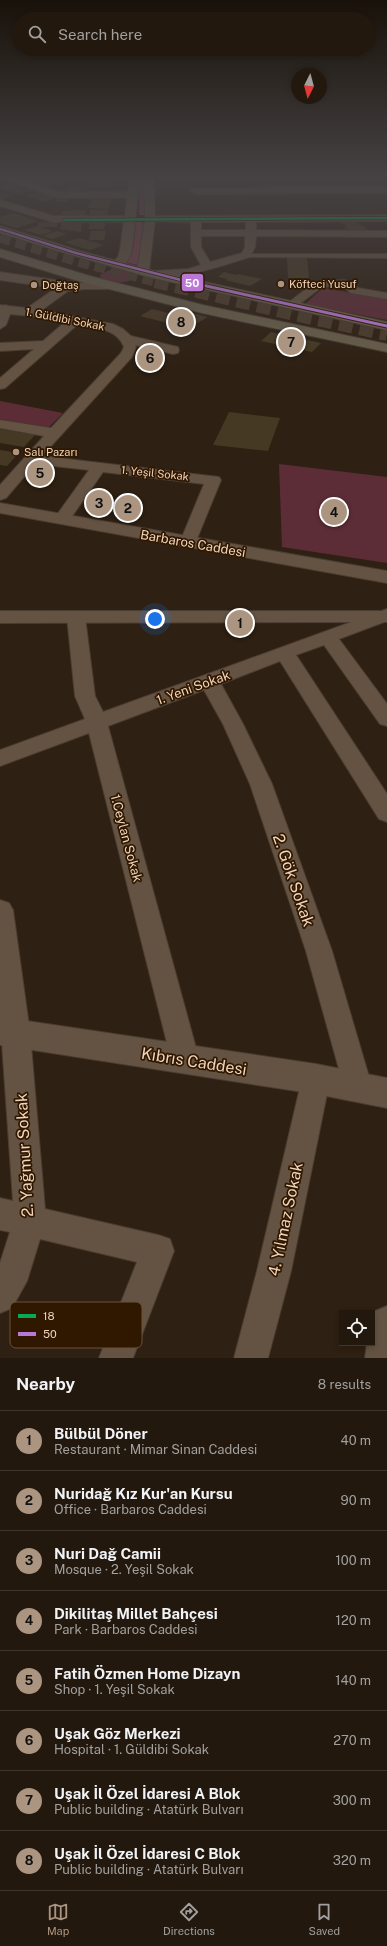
<!DOCTYPE html>
<html lang="en">
<head>
<meta charset="utf-8">
<style>
	:root { --surface:#22180e; --page:#2a2117; --text:#f1f3f6; --muted:#a2a09e; --line:#3f372e; --accent:#ac9580 }
	body { margin:0; font-family:"Public Sans",sans-serif; background:var(--page); color:var(--text) }
	.controls { position:absolute; right:12px; bottom:12px; display:grid; overflow:hidden; border-radius:0px; box-shadow:0 2px 6px #0003 }
	.controls button { width:36px; height:36px; display:grid; place-items:center; padding:0; border:0; border-bottom:1px solid var(--line); background:var(--surface); color:var(--text); font:20px sans-serif }
	.compass { position:absolute; left:291px; top:68px; width:36px; height:36px; border-radius:50%; background:var(--surface); box-shadow:0 2px 6px #0003; rotate:186deg }
	.you { position:absolute; left:155px; top:619px; width:14px; height:14px; margin:-10px; border:3px solid #fff; border-radius:50%; background:#1a73e8; box-shadow:0 0 0 6px #1a73e833 }
	.badge { display:grid; place-items:center; width:26px; height:26px; border-radius:50%; background:var(--accent); color:#111; font-size:13px; font-weight:700 }
	.pin { position:absolute; translate:-50% -50%; border:2px solid #fff; box-shadow:0 1px 4px #0006 }
	.list { margin:0; padding:0; list-style:none }
	h2 { display:flex; justify-content:space-between; align-items:center; height:52px; margin:0; padding:0 16px; font-size:17px }
	h2 small { font-size:13px; font-weight:400; color:var(--muted) }
	.list li { display:grid; grid-template-columns:26px 1fr auto; gap:12px; align-items:center; box-sizing:border-box; height:60px; padding:0 16px; border-top:1px solid var(--line) }
	.list b { display:block; font-size:15px; white-space:nowrap }
	.list p { margin:0; font-size:13px; white-space:nowrap; color:var(--muted) }
	.list em { font-size:13px; font-style:normal; color:var(--muted) }
	.icon { flex:none; width:22px; height:22px; fill:none; stroke:currentColor; stroke-width:2; stroke-linecap:round; stroke-linejoin:round }
	.map { position:relative; flex:none; width:387px; height:1358px; overflow:hidden }
	.search { position:absolute; background:var(--surface); box-shadow:0 2px 6px #0003; left:12px; right:12px; top:12px; height:44px; display:flex; align-items:center; gap:10px; box-sizing:border-box; padding:0 14px; border-radius:22px; color:var(--muted); font-size:15px }
	.sheet { height:532px; background:var(--surface) }
	nav { display:flex; justify-content:space-around; align-items:center; box-sizing:border-box; height:56px; border-top:1px solid var(--line); background:var(--surface); font-size:11px; color:var(--muted) }
	nav a { display:grid; justify-items:center; gap:2px }
	nav .on { color:var(--accent) }
	.map>svg:first-child { display:block }
</style>
</head>
<body>
<div class="map">
<svg width="387" height="1358" viewBox="0 0 387 1358">
	<rect width="100%" height="100%" fill="#2e2012"/>
	<path fill="#5d2d37" d="M121 269 135 272 137 277C128 284 110 284 101 278L100 275 110 270Z
		M323 288 387 299V320L305 304Z
		M0 401 63 413 48 428 0 419Z
		M279 464 387 477V563L282 547Z"/>
	<path fill="#783f4c" d="M140 178H145V215H139Z
		M136 222H143L142 248 138 265 124 262C137 254 133 235 136 222Z"/>
	<path fill="#463924" d="M83 178H112V180H83Z
		M39 179H58L57 182H38Z
		M91 181H112V187H91Z
		M58 182 57 185H38V183Z
		M11 184 20 187 7 191 0 188Z
		M68 187H81L79 193 65 192Z
		M21 188 31 192 20 194 10 191Z
		M38 192 55 198 45 202 25 196Z
		M4 193 13 197 0 200V194Z
		M57 197H69L67 202H55Z
		M92 197H112L108 209 88 208Z
		M90 210H108L107 216H89Z
		M63 211 74 210 87 211 83 217 60 216Z
		M13 213 38 221 16 228 0 223V217Z
		M352 220 368 229 352 232 344 227H348L340 222Z
		M39 222H58L57 227H41L53 231 41 235 23 230 38 226Z
		M62 222H82L81 232 60 229Z
		M90 222H106L104 229H88Z
		M57 231 67 234 52 239 42 236Z
		M91 231H106L104 240H89Z
		M80 238 90 241 104 245 90 250 76 246 82 243 75 246 65 242Z
		M287 258H307L309 278H288Z
		M224 272 236 275 238 274 262 279 250 286 225 280 228 279 218 277Z
		M152 309 181 316 189 312 208 317 188 328 140 316Z
		M271 332 321 343 312 352 261 341Z
		M229 412 280 418 268 451 213 445Z
		M0 429 35 435 24 447 0 443Z
		M0 450 19 453 7 466 0 465Z
		M106 495 116 505 115 511 96 516 83 501Z
		M125 499 142 501 132 518 115 515Z"/>
	<g fill="none" stroke-linecap="round" stroke-linejoin="round">
		<path stroke="#4b3b2b" stroke-width="11" stroke-dasharray="11 5.5" stroke-linecap="butt" d="M0 237 81 262 159 282"/>
		<path stroke="#4b3b2b" stroke-width="14" stroke-dasharray="14 7" stroke-linecap="butt" d="M155 281 303 316 387 334"/>
		<g stroke="#493c31" stroke-width="2">
			<path id="service" d="M244 254H387V258L246 257 244 256Z"/>
		</g>
		<g stroke="#493c31" stroke-width="2">
			<path id="minor" d="M5 178H17L59 192H134L139 195 134 198H58L6 180Z
				M387 187V193L195 194 190 191 195 188Z
				M0 200 54 216H131L136 219 131 222H53L0 206Z
				M387 215V221L256 222V230L387 231V237L256 236 255 247 250 257C234 262 158 288 147 274L153 271 188 269 201 265 191 247V222L147 221 145 219 147 217 150 216ZM201 222H246V230H201ZM201 236H245V247L242 253 210 262 201 247Z
				M345 280 358 288 387 293V299L351 293 342 286 322 287 294 308H286L284 306 315 282Z
				M6 305 12 309 6 325 0 329V309Z
				M30 308 113 324 123 329 131 336 178 347 179 350 178 353 173 354 135 345 136 347 132 357 42 456 219 477 221 480 194 546 188 547 182 546 180 542 204 484 103 472 68 522 62 524 56 522 54 519 89 470 35 464 6 498 0 500V485L44 436 0 428V420L51 428 121 353 124 347C117 328 94 328 77 325L5 388 0 389V378L34 349 0 351V343L43 341 65 322 26 315 24 312 26 309Z
				M387 609V621L339 639 387 704V726L380 724 324 645 296 655 387 794V822L379 819 280 661 221 684 243 724 272 784 332 951 372 1087 368 1097 358 1101 348 1097 344 1087 306 951 250 784 223 724 204 690 108 726 199 1059 195 1068 185 1072 175 1068 171 1059 89 733 0 766V750L85 719 75 696 67 617 69 613 76 611 83 613 85 617 95 696 103 712Z
				M0 900 9 903 13 910 30 1033 45 1209 158 1235 170 1239 174 1251 133 1358H99L137 1262 40 1239 27 1281 12 1308 0 1313V1263L10 1232 0 1230V1198L13 1201 0 1015Z
				M316 1065 326 1069 330 1079 291 1271 268 1358H234L257 1271 302 1079 306 1069Z
				M387 1306V1358H365L367 1343H372V1318L375 1311Z"/>
		</g>
		<g stroke="#493c31" stroke-width="2">
			<path id="tertiary" d="M0 272 62 281C64 282 66 283 68 284 78 286 105 274 113 285L107 289H85L68 291 35 315 30 316 0 313V305L27 308 56 288 0 280Z
				M0 503 387 571V583L0 513Z
				M0 611H383L387 612V622L0 623Z
				M0 1017 316 1064 387 1078V1108L316 1094 0 1045Z"/>
		</g>
		<g stroke="#493c31" stroke-width="2">
			<path id="secondary" d="M130 178H140L132 250C130 259 126 265 117 268L111 264 118 257 120 250Z
				M144 178H154L155 219 149 271 143 275 137 271 145 219Z"/>
		</g>
		<g stroke="#493c31" stroke-width="2">
			<path id="trunk" d="M0 226 80 251 155 271 387 322V330L149 277 72 255 0 233Z
				M0 249 90 276 203 305 387 344V352L202 313 82 282 0 257Z"/>
		</g>
		<use href="#service" fill="#645342" fill-rule="evenodd"/>
		<use href="#minor" fill="#645342" fill-rule="evenodd"/>
		<use href="#tertiary" fill="#645342" fill-rule="evenodd"/>
		<use href="#secondary" fill="#645342" fill-rule="evenodd"/>
		<use href="#trunk" fill="#685e4a" fill-rule="evenodd"/>
		<g stroke="#301800" stroke-width="4">
			<path id="bus-1" d="M64 220 387 218"/>
		</g>
		<g stroke="#301800" stroke-width="4">
			<path id="bus-2-far1" d="M0 229 76 253 189 282"/>
		</g>
		<g stroke="#301800" stroke-width="5">
			<path id="bus-2" d="M184 281 387 326"/>
		</g>
		<use href="#bus-1" stroke="#06aa56" stroke-width="2.5"/>
		<use href="#bus-2-far1" stroke="#ba77d6" stroke-width="2.5"/>
		<use href="#bus-2" stroke="#ba77d6" stroke-width="3"/>
	</g>
	<linearGradient id="sky" x2="0" y2="1"><stop stop-color="#19120a"/><stop offset="0.48" stop-color="#464244"/><stop offset="1" stop-color="#464244" stop-opacity="0"/></linearGradient>
	<rect width="387" height="368" fill="url(#sky)"/>
	<g fill="#ac9580" stroke="#301800" stroke-width="1.5">
		<circle cx="281" cy="284" r="4"/>
		<circle cx="34" cy="285" r="4"/>
		<circle cx="16" cy="452" r="4"/>
	</g>
	<g text-anchor="middle" stroke-width="3.5" stroke-linejoin="round" paint-order="stroke">
		<g font-size="11" fill="#f0d4bb" stroke="#301800" text-anchor="start">
			<text x="289" y="288">Köfteci Yusuf</text>
			<text x="42" y="289">Doğtaş</text>
			<text x="24" y="456">Salı Pazarı</text>
		</g>
		<g font-size="11" fill="#f0d4bb" stroke="#301800">
			<text transform="translate(65 319) rotate(11)" y="4">1. Güldibi Sokak</text>
			<text transform="translate(155 473) rotate(6)" y="4">1. Yeşil Sokak</text>
		</g>
		<g font-size="13" fill="#f0d4bb" stroke="#301800">
			<text transform="translate(193 543) rotate(10)" y="5">Barbaros Caddesi</text>
			<text transform="translate(193 687) rotate(-20)" y="5">1. Yeni Sokak</text>
			<text transform="translate(127 838) rotate(75)" y="5">1.Ceylan Sokak</text>
		</g>
		<g font-size="16" fill="#f0d4bb" stroke="#301800">
			<text transform="translate(294 880) rotate(71)" y="6">2. Gök Sokak</text>
			<text transform="translate(194 1061) rotate(9)" y="6">Kıbrıs Caddesi</text>
			<text transform="translate(24 1155) rotate(-93)" y="6">2. Yağmur Sokak</text>
			<text transform="translate(285 1219) rotate(-78)" y="6">4. Yılmaz Sokak</text>
		</g>
	</g>
	<rect x="10" y="1302" width="132" height="46" rx="6" fill="#301800" stroke="#6a5038" stroke-width="1"/>
	<rect x="18" y="1314" width="18" height="4" fill="#06aa56"/>
	<rect x="18" y="1332" width="18" height="4" fill="#ba77d6"/>
	<g font-size="11" fill="#f0d4bb">
		<text x="43" y="1320">18</text>
		<text x="43" y="1338">50</text>
	</g>
	<rect stroke="#301800" stroke-width="1.5" x="181" y="273" width="23" height="19" rx="4" fill="#ba77d6"/>
	<g font-size="11" text-anchor="middle" font-weight="bold" fill="#fff">
		<text x="192" y="287">50</text>
	</g>
</svg>
<div class="controls">
<button><svg class="icon" aria-label="locate" viewBox="0 0 24 24"><circle cx="12" cy="12" r="6"/><path d="M12 2v4M12 18v4M2 12h4M18 12h4"/></svg></button>
</div>
<svg class="compass" viewBox="-18 -18 36 36"><path d="M0-13l5 13h-10z" fill="#e53935"/><path d="M0 13l5-13h-10z" fill="#a2a09e"/></svg>
<div class="you"></div>
<div class="pin badge" style="left:240px;top:623px">1</div>
<div class="pin badge" style="left:128px;top:508px">2</div>
<div class="pin badge" style="left:99px;top:503px">3</div>
<div class="pin badge" style="left:334px;top:512px">4</div>
<div class="pin badge" style="left:40px;top:473px">5</div>
<div class="pin badge" style="left:150px;top:358px">6</div>
<div class="pin badge" style="left:291px;top:342px">7</div>
<div class="pin badge" style="left:181px;top:322px">8</div>
<div class="search"><svg class="icon" aria-label="search" viewBox="0 0 24 24"><circle cx="10" cy="10" r="6"/><path d="M15 15l6 6"/></svg>Search here</div>
</div>
<section class="sheet">
<h2>Nearby<small>8 results</small></h2>
<ul class="list">
<li><span class="badge">1</span><div><b>Bülbül Döner</b><p>Restaurant · Mimar Sinan Caddesi</p></div><em>40 m</em></li>
<li><span class="badge">2</span><div><b>Nuridağ Kız Kur'an Kursu</b><p>Office · Barbaros Caddesi</p></div><em>90 m</em></li>
<li><span class="badge">3</span><div><b>Nuri Dağ Camii</b><p>Mosque · 2. Yeşil Sokak</p></div><em>100 m</em></li>
<li><span class="badge">4</span><div><b>Dikilitaş Millet Bahçesi</b><p>Park · Barbaros Caddesi</p></div><em>120 m</em></li>
<li><span class="badge">5</span><div><b>Fatih Özmen Home Dizayn</b><p>Shop · 1. Yeşil Sokak</p></div><em>140 m</em></li>
<li><span class="badge">6</span><div><b>Uşak Göz Merkezi</b><p>Hospital · 1. Güldibi Sokak</p></div><em>270 m</em></li>
<li><span class="badge">7</span><div><b>Uşak İl Özel İdaresi A Blok</b><p>Public building · Atatürk Bulvarı</p></div><em>300 m</em></li>
<li><span class="badge">8</span><div><b>Uşak İl Özel İdaresi C Blok</b><p>Public building · Atatürk Bulvarı</p></div><em>320 m</em></li>
</ul>
</section>
<nav>
<a class="on"><svg class="icon" aria-label="map" viewBox="0 0 24 24"><path d="M3 6l6-2 6 2 6-2v14l-6 2-6-2-6 2zM9 4v14M15 6v14"/></svg>Map</a>
<a><svg class="icon" aria-label="directions" viewBox="0 0 24 24"><path d="M12 3l9 9-9 9-9-9zM9 14v-3h6M13 9l2 2-2 2"/></svg>Directions</a>
<a><svg class="icon" aria-label="saved" viewBox="0 0 24 24"><path d="M7 4h10v16l-5-4-5 4z"/></svg>Saved</a>
</nav>
</body>
</html>
